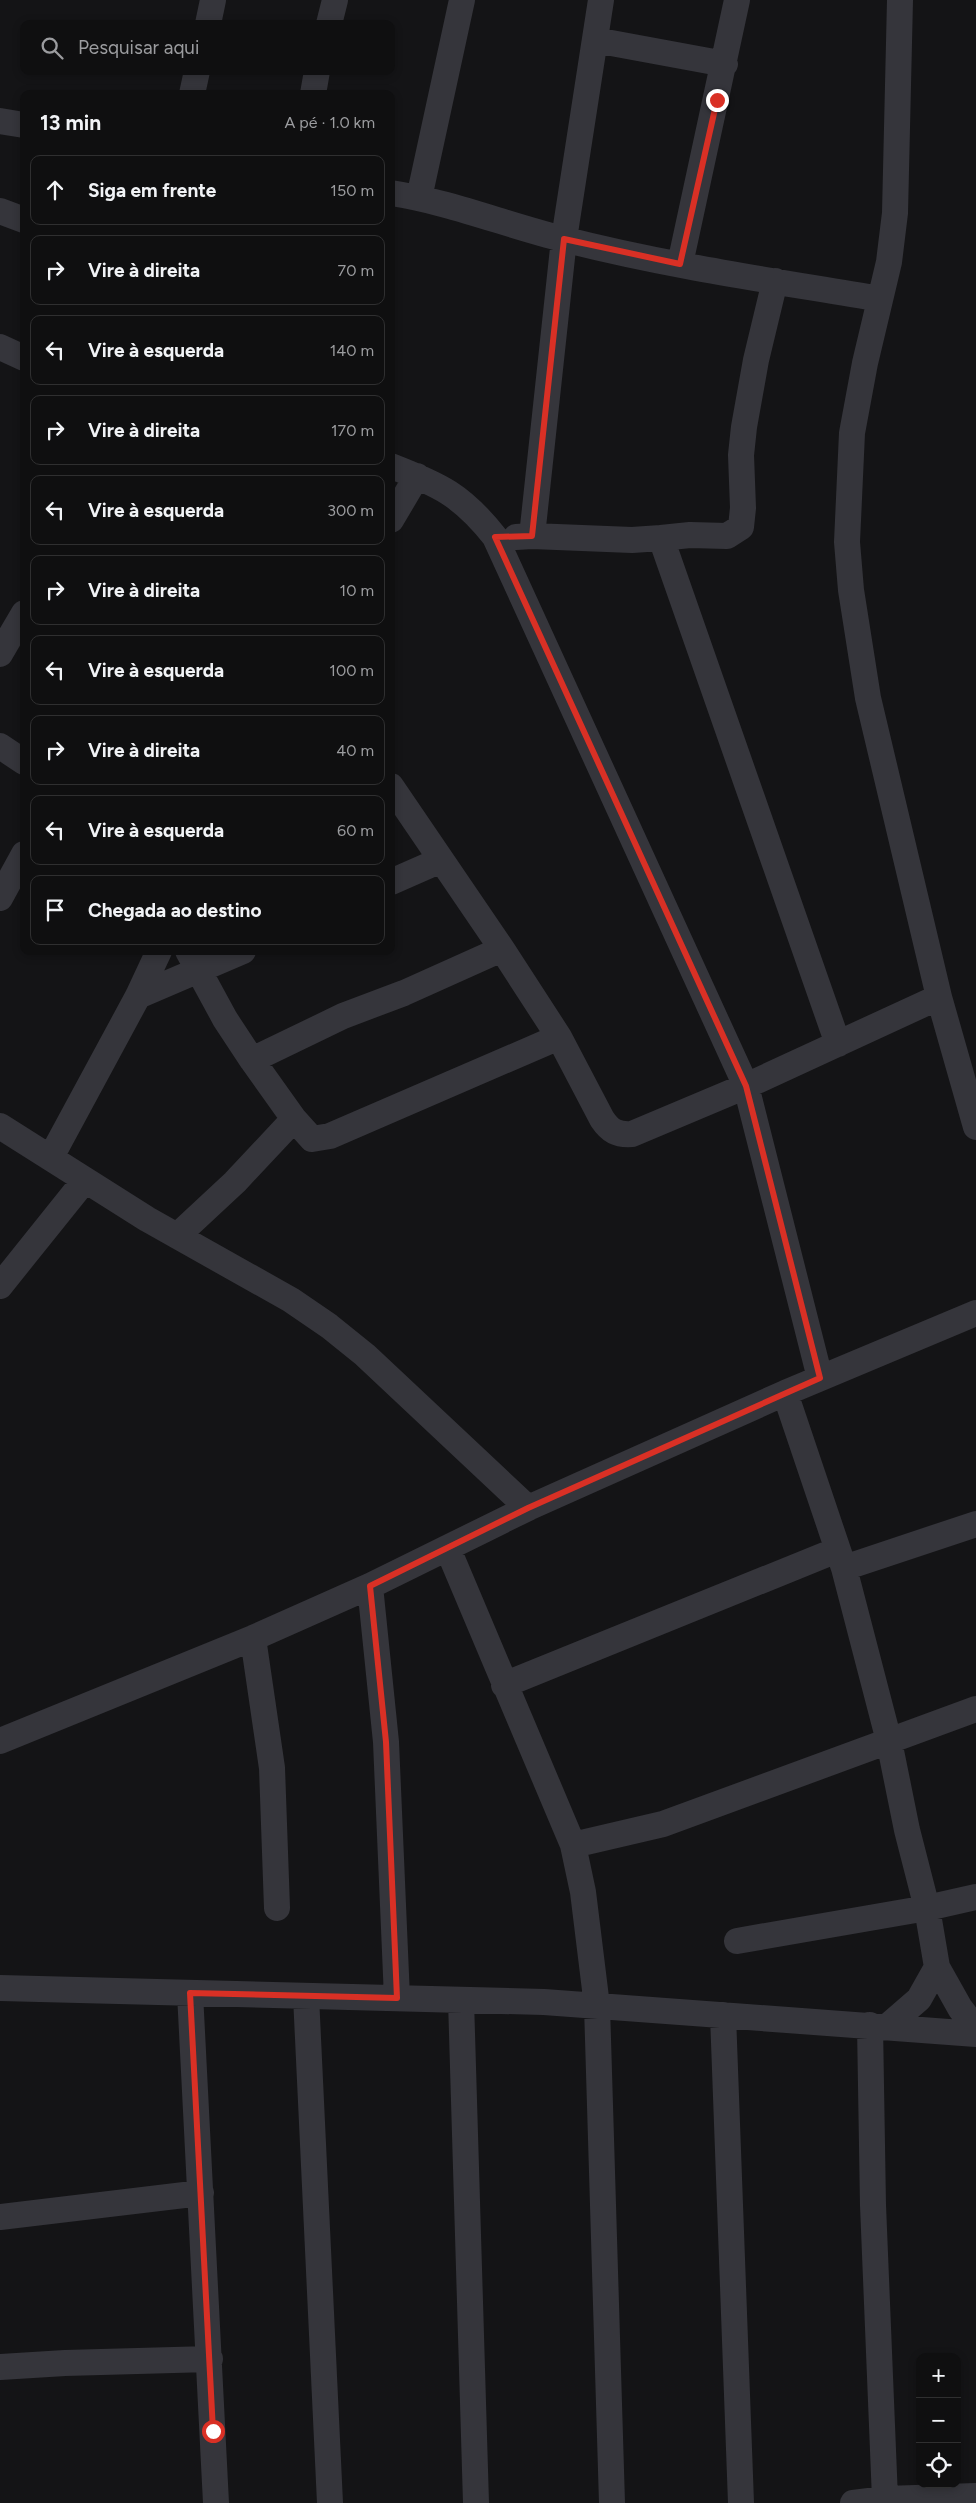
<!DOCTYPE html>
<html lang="pt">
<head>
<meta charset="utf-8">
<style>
	:root { --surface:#0f0f10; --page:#181819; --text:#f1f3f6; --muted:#9b9c9f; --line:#2f2f30 }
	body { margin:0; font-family:Figtree,sans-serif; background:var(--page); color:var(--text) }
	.controls { position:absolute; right:15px; bottom:15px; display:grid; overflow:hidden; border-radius:10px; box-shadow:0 2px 8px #0003 }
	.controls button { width:45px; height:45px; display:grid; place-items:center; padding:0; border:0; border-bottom:1px solid var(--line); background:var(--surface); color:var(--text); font:25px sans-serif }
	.stop { position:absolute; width:15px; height:15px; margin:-11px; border:4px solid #d93025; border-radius:50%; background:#fff }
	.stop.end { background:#d93025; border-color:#fff; box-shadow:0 1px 5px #0008 }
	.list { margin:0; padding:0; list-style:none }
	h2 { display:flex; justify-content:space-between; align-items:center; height:65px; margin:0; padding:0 20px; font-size:21px }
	h2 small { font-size:16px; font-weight:400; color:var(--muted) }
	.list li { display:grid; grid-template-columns:32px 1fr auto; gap:15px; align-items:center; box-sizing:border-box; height:70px; margin:0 10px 10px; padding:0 10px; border:1px solid var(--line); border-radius:10px }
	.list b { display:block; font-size:19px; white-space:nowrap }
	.list em { font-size:16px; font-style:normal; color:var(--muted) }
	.icon { flex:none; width:28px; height:28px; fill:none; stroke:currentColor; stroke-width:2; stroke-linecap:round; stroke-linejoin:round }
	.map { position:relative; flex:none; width:976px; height:2503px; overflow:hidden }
	.search { position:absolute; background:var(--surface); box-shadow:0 2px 8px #0003; left:20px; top:20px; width:375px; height:55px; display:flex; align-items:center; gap:12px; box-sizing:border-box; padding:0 18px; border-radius:10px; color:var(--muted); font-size:19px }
	.panel { position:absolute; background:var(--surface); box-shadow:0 2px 8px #0003; left:20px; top:90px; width:375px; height:865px; border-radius:10px }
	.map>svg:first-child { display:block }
</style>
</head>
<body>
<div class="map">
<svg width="976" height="2503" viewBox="0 0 976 2503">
	<rect width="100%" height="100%" fill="#141416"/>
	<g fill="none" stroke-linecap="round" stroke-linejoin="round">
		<path stroke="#35353b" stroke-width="26" d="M900 0 895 213 889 262 865 363 852 433 847 542 851 590 868 698 939 997 976 1127
			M208 24 213 0
			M329 24 335 0
			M595 40 725 64
			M192 94 197 71
			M313 94 317 71
			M0 121 24 125
			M391 193C450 202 506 225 563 239 668 266 775 281 880 299
			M419 198 462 0
			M0 211 24 220
			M680 264 737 0
			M0 347 24 358
			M391 466C440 485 462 495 495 537L746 1086 820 1378
			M391 520 417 476
			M532 536 632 540 661 538 838 1044
			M516 537 532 536 564 239 601 0
			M661 538 690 535 727 536 741 527 743 508 741 455 744 427 756 360 775 281
			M0 654 24 613
			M0 746 24 762
			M391 786 502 949 559 1037 602 1119C610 1131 617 1135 632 1134L746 1086 939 997
			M391 882 441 860
			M0 898 24 854
			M188 951 225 1019 252 1060 294 1119 312 1139 330 1136 559 1037
			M138 996 243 951
			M252 1060 343 1016 404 993 502 949
			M0 1126 147 1219 291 1300 329 1326 365 1355 528 1508
			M51 1157 138 996 159 951
			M177 1236 235 1182 294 1119
			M0 1286 85 1180
			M785 1393 844 1568 889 1741 907 1830 927 1908 937 1967 919 1999 889 2025
			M448 1549 573 1845 583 1892 597 2006 612 2503
			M844 1568 976 1524
			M370 1586 386 1742 397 1998
			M253 1638 272 1768 277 1908
			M504 1685 837 1550
			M0 1741 253 1638 370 1586 528 1508 785 1393 976 1313
			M573 1845 663 1824 976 1709
			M737 1941 927 1908 976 1897
			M937 1967 960 2008 976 2029
			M0 1988 544 2002 976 2034
			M190 1993 216 2503
			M306 1996 330 2503
			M461 2000 476 2503
			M723 2015 741 2503
			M870 2025 873 2205 885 2499 976 2496
			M0 2217 201 2193
			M0 2367 65 2363 210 2359
			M853 2503 885 2499 889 2503"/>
	</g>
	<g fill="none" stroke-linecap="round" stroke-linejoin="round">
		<path stroke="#d93025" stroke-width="6" d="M213 2431 190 1993 397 1998 386 1742 370 1586 528 1508 820 1378 746 1086 495 537 532 536 564 239 680 264 717 100"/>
	</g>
</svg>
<div class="controls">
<button>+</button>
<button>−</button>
<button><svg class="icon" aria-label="locate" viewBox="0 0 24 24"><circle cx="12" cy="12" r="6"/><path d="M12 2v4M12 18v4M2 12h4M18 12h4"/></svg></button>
</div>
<div class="stop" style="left:213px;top:2431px"></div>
<div class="stop end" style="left:717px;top:100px"></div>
<div class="search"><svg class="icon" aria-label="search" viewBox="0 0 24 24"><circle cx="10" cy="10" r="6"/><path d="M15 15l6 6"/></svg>Pesquisar aqui</div>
<section class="panel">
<h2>13 min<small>A pé · 1.0 km</small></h2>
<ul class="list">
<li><svg class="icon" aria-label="ahead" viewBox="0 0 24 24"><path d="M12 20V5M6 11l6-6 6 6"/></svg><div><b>Siga em frente</b></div><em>150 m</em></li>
<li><svg class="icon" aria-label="right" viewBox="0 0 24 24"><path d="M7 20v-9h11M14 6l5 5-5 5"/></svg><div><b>Vire à direita</b></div><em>70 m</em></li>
<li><svg class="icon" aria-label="left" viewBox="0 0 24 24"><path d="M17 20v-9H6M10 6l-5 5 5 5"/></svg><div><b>Vire à esquerda</b></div><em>140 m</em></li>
<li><svg class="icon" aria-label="right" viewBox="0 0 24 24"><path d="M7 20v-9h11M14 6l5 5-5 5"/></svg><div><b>Vire à direita</b></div><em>170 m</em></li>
<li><svg class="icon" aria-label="left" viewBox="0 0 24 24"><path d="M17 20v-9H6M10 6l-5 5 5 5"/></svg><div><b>Vire à esquerda</b></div><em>300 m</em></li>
<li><svg class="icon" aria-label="right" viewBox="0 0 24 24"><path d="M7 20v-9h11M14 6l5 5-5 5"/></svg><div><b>Vire à direita</b></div><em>10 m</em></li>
<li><svg class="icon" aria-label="left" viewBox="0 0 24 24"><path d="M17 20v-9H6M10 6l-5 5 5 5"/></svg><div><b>Vire à esquerda</b></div><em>100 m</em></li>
<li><svg class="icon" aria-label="right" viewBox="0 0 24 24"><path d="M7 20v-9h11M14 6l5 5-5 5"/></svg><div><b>Vire à direita</b></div><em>40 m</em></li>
<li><svg class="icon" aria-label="left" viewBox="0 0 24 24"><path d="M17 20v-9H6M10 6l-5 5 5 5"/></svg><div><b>Vire à esquerda</b></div><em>60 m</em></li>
<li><svg class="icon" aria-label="arrive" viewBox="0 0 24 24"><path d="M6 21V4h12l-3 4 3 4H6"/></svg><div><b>Chegada ao destino</b></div></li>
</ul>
</section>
</div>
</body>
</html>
